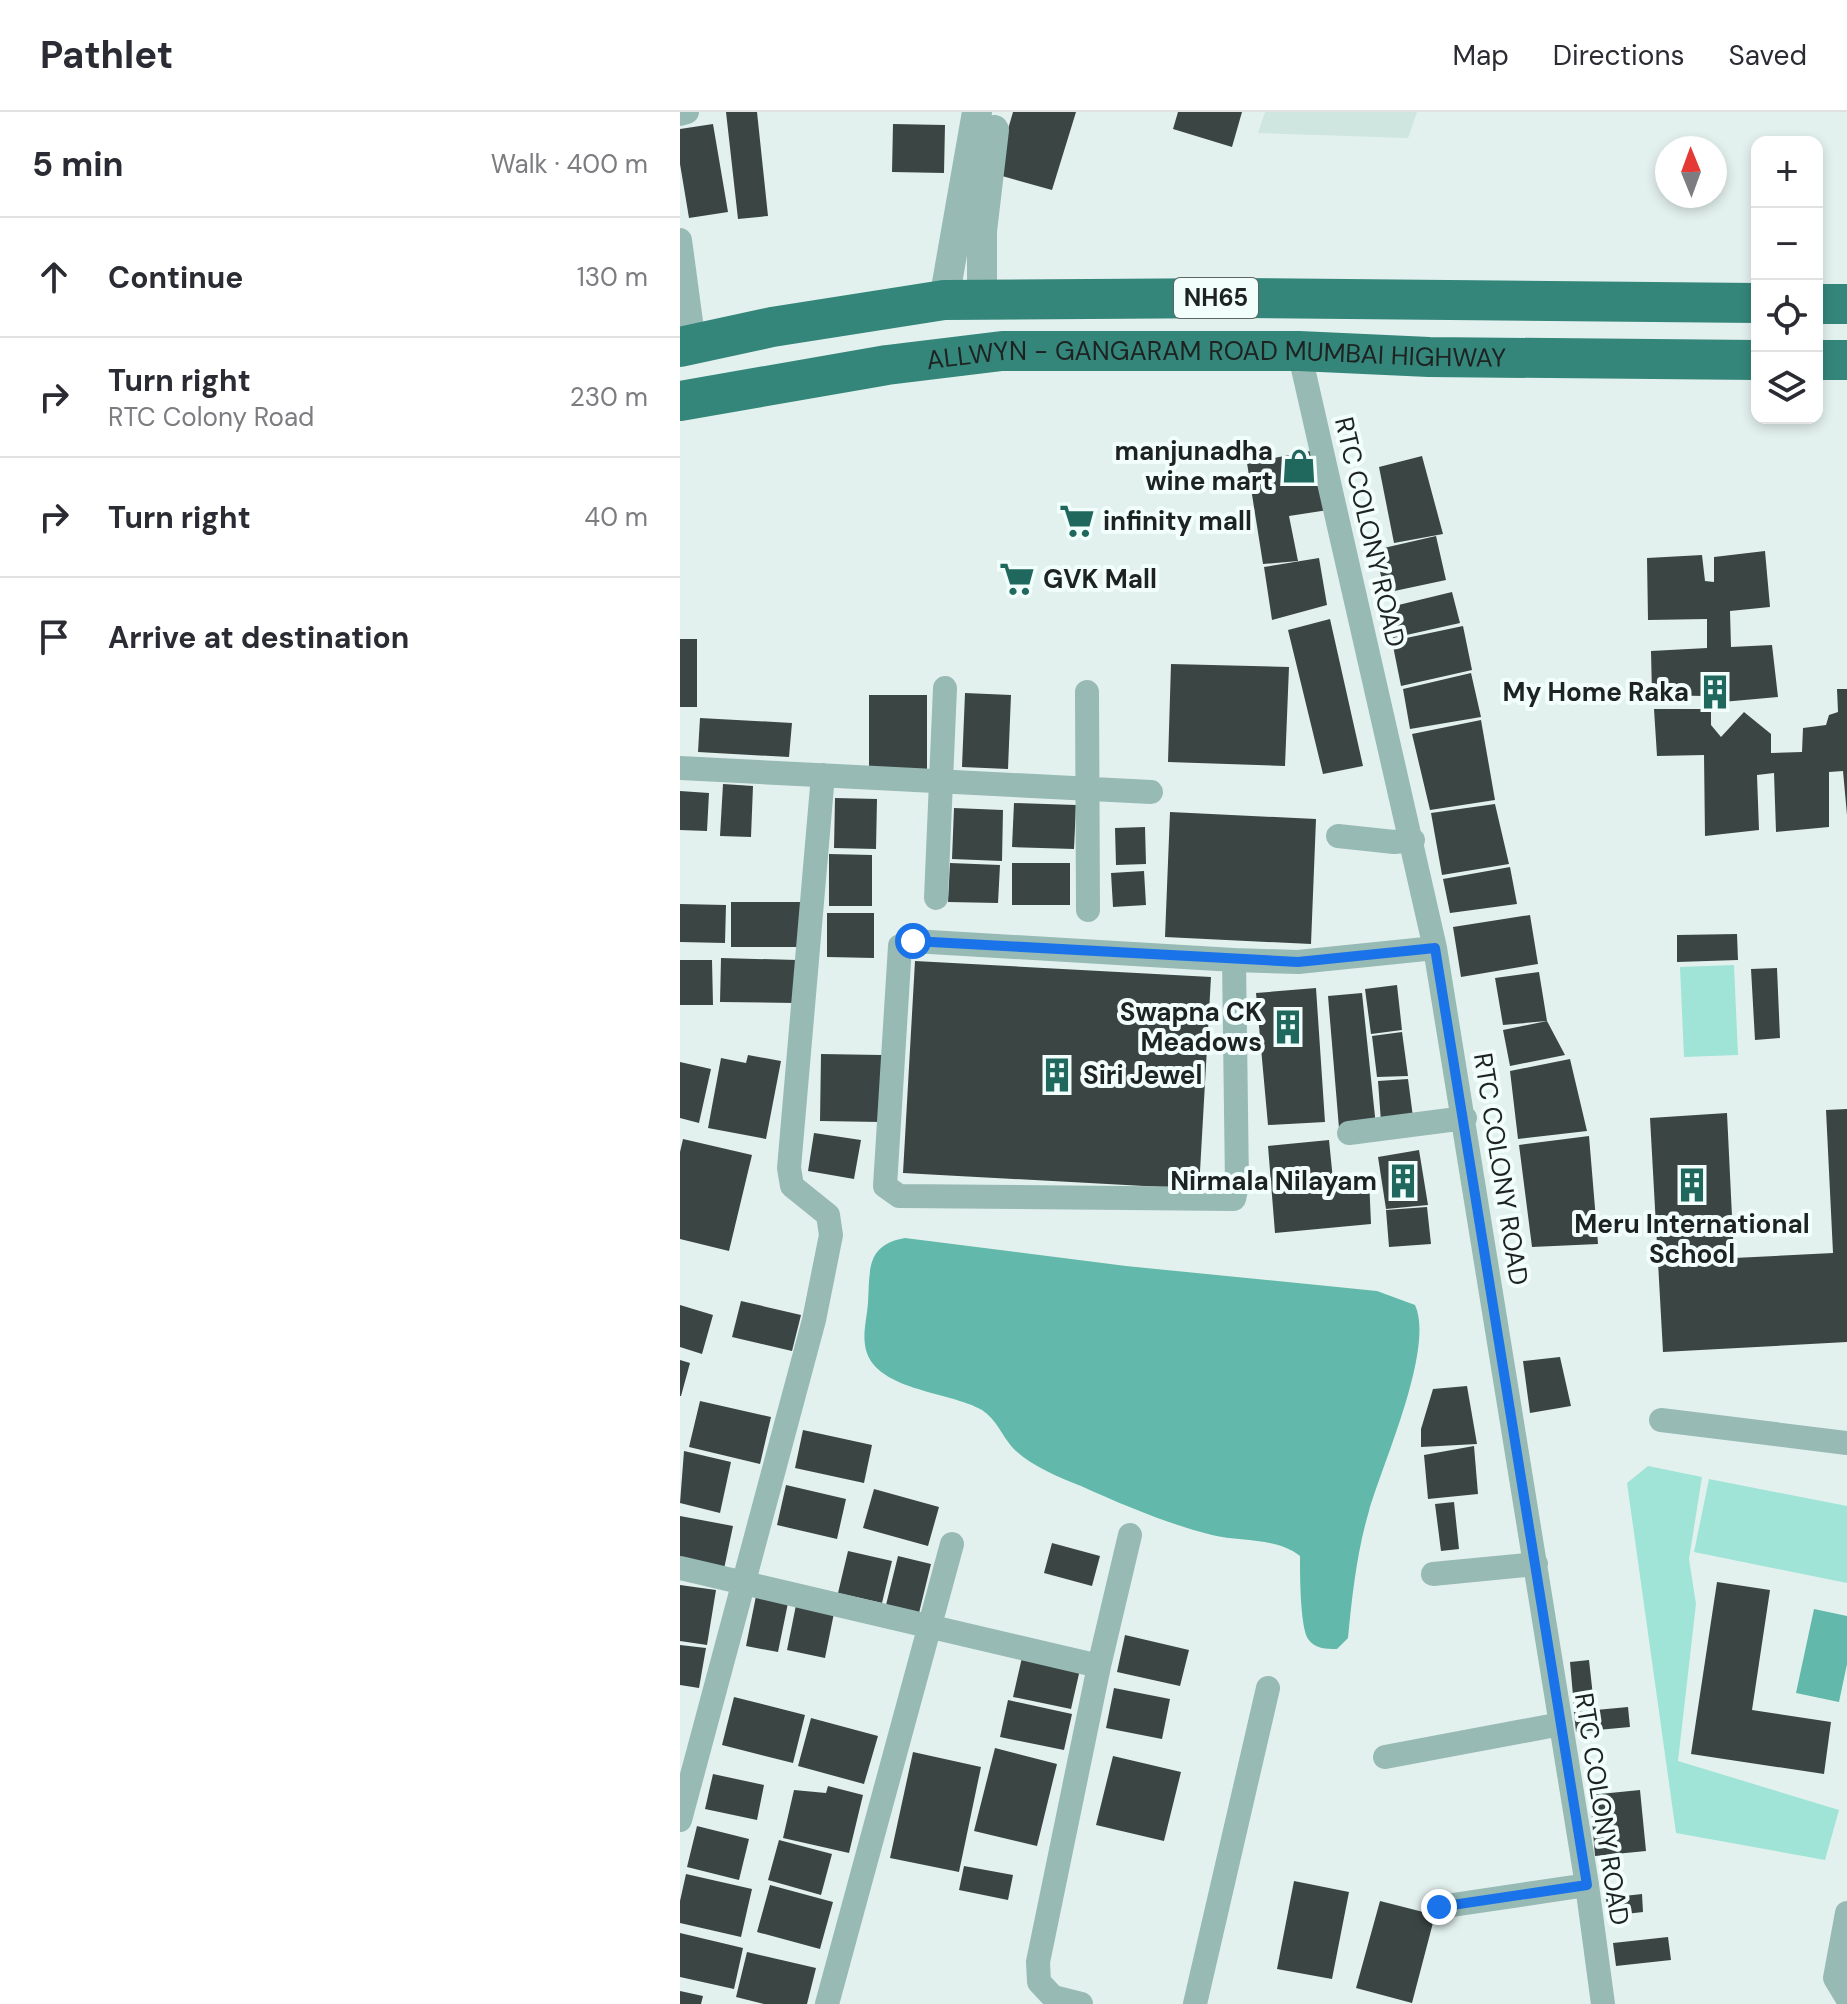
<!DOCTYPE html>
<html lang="en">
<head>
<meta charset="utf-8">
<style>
	:root { --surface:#fff; --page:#f7f7f7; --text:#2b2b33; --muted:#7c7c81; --line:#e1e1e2 }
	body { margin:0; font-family:"DM Sans",sans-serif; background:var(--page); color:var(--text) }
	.controls { position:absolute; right:24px; top:24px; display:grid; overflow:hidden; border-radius:16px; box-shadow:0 4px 12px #0003 }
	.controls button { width:72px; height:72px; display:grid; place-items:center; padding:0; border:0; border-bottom:2px solid var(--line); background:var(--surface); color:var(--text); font:40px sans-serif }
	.compass { position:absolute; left:975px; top:24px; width:72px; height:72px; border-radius:50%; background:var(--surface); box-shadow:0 4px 12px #0003; rotate:359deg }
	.stop { position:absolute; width:24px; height:24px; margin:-18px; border:6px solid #1a73e8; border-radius:50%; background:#fff }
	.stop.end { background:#1a73e8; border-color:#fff; box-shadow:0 2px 8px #0008 }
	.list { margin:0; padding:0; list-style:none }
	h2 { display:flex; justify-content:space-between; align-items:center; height:104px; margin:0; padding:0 32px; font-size:34px }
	h2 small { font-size:26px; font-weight:400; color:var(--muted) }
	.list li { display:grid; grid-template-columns:52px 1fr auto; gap:24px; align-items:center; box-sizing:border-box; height:120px; padding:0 32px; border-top:2px solid var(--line) }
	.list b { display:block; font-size:30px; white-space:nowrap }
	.list p { margin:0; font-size:26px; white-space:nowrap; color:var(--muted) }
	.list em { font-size:26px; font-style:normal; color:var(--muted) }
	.icon { flex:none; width:44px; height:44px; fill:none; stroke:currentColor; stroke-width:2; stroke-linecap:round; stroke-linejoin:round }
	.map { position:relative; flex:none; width:1167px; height:1892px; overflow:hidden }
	header { display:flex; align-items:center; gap:48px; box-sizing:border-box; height:112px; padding:0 40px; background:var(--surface); border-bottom:2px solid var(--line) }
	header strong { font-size:38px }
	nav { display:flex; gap:44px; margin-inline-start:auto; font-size:28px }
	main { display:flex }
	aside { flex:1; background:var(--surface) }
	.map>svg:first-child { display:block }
</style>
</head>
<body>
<header>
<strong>Pathlet</strong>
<nav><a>Map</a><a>Directions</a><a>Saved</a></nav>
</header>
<main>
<aside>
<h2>5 min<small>Walk · 400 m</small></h2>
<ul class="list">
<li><svg class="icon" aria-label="ahead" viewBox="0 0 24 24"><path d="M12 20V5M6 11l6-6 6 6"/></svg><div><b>Continue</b></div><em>130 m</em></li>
<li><svg class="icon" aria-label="right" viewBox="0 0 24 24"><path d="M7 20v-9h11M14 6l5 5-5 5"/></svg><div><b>Turn right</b><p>RTC Colony Road</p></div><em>230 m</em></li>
<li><svg class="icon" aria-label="right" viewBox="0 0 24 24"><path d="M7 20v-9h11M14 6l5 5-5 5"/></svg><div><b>Turn right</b></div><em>40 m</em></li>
<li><svg class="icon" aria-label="arrive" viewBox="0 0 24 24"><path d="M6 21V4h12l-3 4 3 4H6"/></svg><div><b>Arrive at destination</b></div></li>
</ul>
</aside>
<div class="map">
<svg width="1167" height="1892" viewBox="0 0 1167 1892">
	<rect width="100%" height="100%" fill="#e3f1ee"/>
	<path fill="#cee5e0" d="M585 0H737L728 26 578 21Z"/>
	<path fill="#9fe4d7" d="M1054 853 1058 943 1004 945 1000 855Z
		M968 1354 1022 1365 1009 1447 1016 1492 998 1649 1159 1698 1145 1748 996 1721 947 1371Z
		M1029 1367 1167 1394V1471L1014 1440Z"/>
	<path fill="#62b8aa" d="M225 1126 446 1154 697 1179 735 1193C755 1236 702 1353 689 1399 677 1439 672 1484 668 1526L657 1537C646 1537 635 1537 628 1527 620 1514 620 1462 620 1444 596 1425 561 1430 532 1423 488 1412 443 1393 401 1374 378 1365 349 1353 332 1335 321 1322 317 1308 302 1298 270 1279 191 1279 185 1233 183 1220 187 1204 188 1191 190 1157 186 1133 225 1126Z
		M1134 1497 1167 1504V1552L1159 1590 1116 1581Z"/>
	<path fill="#3b4644" d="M46 0H77L88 104 58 107Z
		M333 0H396L372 78 315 62Z
		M498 0H562L552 35 493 17Z
		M33 12 48 100 9 106 0 52V17Z
		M213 12 265 13 264 61 212 60Z
		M636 338 648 398 609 404 618 449 583 452 567 351Z
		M742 344 763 422 714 431 699 355Z
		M756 424 766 468 705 481 695 438Z
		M1085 439 1090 495 1050 499 1051 535 1092 533 1098 585 1031 591V613L1041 625 1064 600 1091 622V641L1122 640 1123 616 1146 613 1149 603 1158 600 1157 577H1167V703L1163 659 1149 660V715L1096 720 1094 661 1077 663 1079 718 1025 724 1024 643 977 644 974 597H1024V584L972 583 971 539 1027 536V507L968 508 967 446 1022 443 1025 469 1034 470V445Z
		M639 446 647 493 592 508 584 455Z
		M772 480 780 511 713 526 706 496Z
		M650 507 683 654 643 662 608 518Z
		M783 514 792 558 721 574 712 529Z
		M0 527H17V595H0Z
		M491 552 609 555 605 654 488 650Z
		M791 561 801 605 730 617 723 577Z
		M285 581 331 583 328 657 282 655Z
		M189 583H247V657H189Z
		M20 606 112 611 109 645 18 640Z
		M801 608 815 688 750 698 732 622Z
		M43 672 73 674 71 725 40 724Z
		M0 679 29 681 27 719 0 718Z
		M155 686 197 687 196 737 154 736Z
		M334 691 396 693 394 737 332 735Z
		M815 692 829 752 762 763 751 701Z
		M274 696 323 698 322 749 272 747Z
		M490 700 636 707 631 832 485 825Z
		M465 715 466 752 436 753 435 716Z
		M149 742 192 743V794H149Z
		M270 751 320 753 318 791 268 790Z
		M332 751H390V793H332Z
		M830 755 837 792 770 801 763 767Z
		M464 759 466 793 433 795 431 761Z
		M51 790H121L120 835H51Z
		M0 792 46 793 45 831 0 830Z
		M147 801H194V846L147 845Z
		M850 803 858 852 781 865 773 815Z
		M1057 822 1058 848 997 850V823Z
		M41 846 117 848 116 891 40 890Z
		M0 848H32L33 893H0Z
		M235 849 531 865 519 1077 223 1061Z
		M1097 856 1100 926 1075 928 1071 857Z
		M859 860 867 909 885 943 830 954 823 918 867 909 823 913 815 866Z
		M717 873 722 918 691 922 685 877Z
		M636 876 645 1010 588 1013 576 881Z
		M682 881 696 1014 659 1016 648 884Z
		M722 920 728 964 697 965 692 924Z
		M141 942 202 943 201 1010 140 1009Z
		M68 943 101 949 86 1027 28 1016 41 946 66 951Z
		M890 947 907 1019 838 1027 830 959Z
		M0 950 31 957 19 1011 0 1006Z
		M728 967 733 1005 701 1010 698 969Z
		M1167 997V1230L983 1240 970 1006 1047 1001 1054 1146 1153 1141 1146 998Z
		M134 1021 181 1028 174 1067 128 1059Z
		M909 1024 918 1132 852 1135 839 1033Z
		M3 1027 72 1043 49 1139 0 1127V1040Z
		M649 1028 653 1068 689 1066 691 1112 595 1121 588 1034Z
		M739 1038 748 1093 706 1097 698 1045Z
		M747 1095 751 1132 709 1135 706 1098Z
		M61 1189 121 1203 112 1239 52 1225Z
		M0 1193 33 1203 22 1242 0 1235Z
		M880 1245 891 1294 850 1301 843 1249Z
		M0 1248 10 1251 1 1284H0Z
		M787 1274 797 1332 741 1335V1317L753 1277Z
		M20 1289 91 1305 80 1352 9 1335Z
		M123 1318 192 1333 184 1371 115 1356Z
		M794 1334 798 1382 748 1387 744 1343Z
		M4 1339 51 1350 40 1401 0 1391Z
		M106 1373 166 1387 157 1427 97 1413Z
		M194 1377 259 1395 248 1434 183 1416Z
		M774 1390 779 1437 761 1439 755 1392Z
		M0 1404 53 1414 44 1457 0 1448Z
		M372 1431 420 1444 412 1474 364 1461Z
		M168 1439 212 1449 202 1491 158 1481Z
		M218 1444 251 1452 239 1501 206 1493Z
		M1037 1470 1090 1478 1072 1598 1151 1610 1144 1662 1011 1642Z
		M0 1473 36 1478 27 1533 0 1529Z
		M76 1484 108 1491 98 1540 66 1534Z
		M117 1488 155 1496 145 1546 107 1538Z
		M445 1523 509 1538 500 1574 437 1560Z
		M0 1533 26 1536 19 1576 0 1573Z
		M343 1541 401 1553 391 1597 333 1585Z
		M909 1548 914 1593 894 1595 890 1550Z
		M434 1576 490 1587 482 1627 426 1616Z
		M54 1585 125 1603 113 1651 42 1633Z
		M328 1588 392 1602 384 1638 320 1625Z
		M948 1595 950 1615 896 1620 894 1600Z
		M131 1606 198 1624 184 1672 118 1654Z
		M315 1636 377 1652 357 1734 294 1719Z
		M233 1640 301 1655 279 1760 210 1746Z
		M433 1644 501 1660 484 1729 416 1713Z
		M33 1662 84 1673 77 1708 25 1697Z
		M148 1674 183 1683 169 1741 103 1726 114 1678 146 1681Z
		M960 1678 966 1739 915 1744 910 1683Z
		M17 1714 69 1727 59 1768 7 1755Z
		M99 1728 152 1742 141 1783 88 1768Z
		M284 1754 333 1763 328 1788 279 1778Z
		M6 1762 72 1777 61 1825 0 1811V1789Z
		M614 1769 669 1780 652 1867 597 1857Z
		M90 1773 153 1790 140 1837 77 1820Z
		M962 1782 963 1800 928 1804 926 1786Z
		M700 1789 755 1803 732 1891 676 1876Z
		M0 1821 63 1836 54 1877 0 1865Z
		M988 1825 991 1848 936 1854 933 1831Z
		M67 1840 136 1856 127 1892H84L56 1885Z
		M0 1879 23 1884 21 1892H0Z"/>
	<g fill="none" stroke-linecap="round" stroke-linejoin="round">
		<path stroke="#98bab4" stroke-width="24" d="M0 2 7 0
			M0 128 14 232
			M619 239 755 836 907 1773 923 1892
			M407 580 408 798
			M0 656 471 680
			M658 724 714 730 733 728
			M256 786 265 576
			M554 848 233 829 220 834 205 1074 219 1084 554 1087 557 1073 554 848 618 850 755 836
			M669 1021 785 1006
			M981 1308 1167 1331
			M0 1456 419 1554
			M753 1462 856 1452
			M705 1645 881 1612
			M0 1708 134 1208 151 1123 148 1103 112 1074 109 1056 143 663
			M759 1795 907 1773
			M1167 1801 1155 1866 1167 1886
			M147 1892 272 1432
			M401 1892 373 1885 359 1870 358 1850 419 1554 450 1423
			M515 1892 588 1576"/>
		<path stroke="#98bab4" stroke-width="30" d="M264 188 297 0
			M302 189V119L314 18"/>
		<g stroke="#34867a" stroke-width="40">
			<path d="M1137 192H1167"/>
			<path d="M0 235 92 215 264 188 556 186 1077 191"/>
			<path d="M1137 248H1167"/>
			<path id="s1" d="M0 289 207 253 322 239H619L749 245 1077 248"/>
		</g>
	</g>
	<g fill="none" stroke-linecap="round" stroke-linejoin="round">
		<path stroke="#1a73e8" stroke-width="10" d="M233 829 618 850 755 836 907 1773 759 1795"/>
	</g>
	<defs>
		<g id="shop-bare" transform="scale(2.76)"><path d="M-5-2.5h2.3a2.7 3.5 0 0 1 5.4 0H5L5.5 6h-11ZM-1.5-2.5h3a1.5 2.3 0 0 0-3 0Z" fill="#20685e" stroke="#f1fefc" stroke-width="2.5" paint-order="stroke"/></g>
		<g id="supermarket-bare" transform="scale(2.76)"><path d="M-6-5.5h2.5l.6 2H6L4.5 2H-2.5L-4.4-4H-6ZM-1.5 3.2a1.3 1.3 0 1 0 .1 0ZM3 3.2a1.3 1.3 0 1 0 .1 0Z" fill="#20685e" stroke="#f1fefc" stroke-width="2.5" paint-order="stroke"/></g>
		<g id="building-bare" transform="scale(2.76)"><path d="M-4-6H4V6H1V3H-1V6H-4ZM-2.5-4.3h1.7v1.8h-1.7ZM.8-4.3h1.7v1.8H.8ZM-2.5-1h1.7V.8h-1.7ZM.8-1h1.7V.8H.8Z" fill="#20685e" stroke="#f1fefc" stroke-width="2.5" paint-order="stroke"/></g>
	</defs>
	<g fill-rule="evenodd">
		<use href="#shop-bare" x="619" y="354"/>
		<use href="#supermarket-bare" x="397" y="409"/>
		<use href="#supermarket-bare" x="337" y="467"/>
		<use href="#building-bare" x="1035" y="580"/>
		<use href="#building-bare" x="608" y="915"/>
		<use href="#building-bare" x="377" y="963"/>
		<use href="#building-bare" x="723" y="1069"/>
		<use href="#building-bare" x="1012" y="1073"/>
	</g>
	<g text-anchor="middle" stroke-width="8" stroke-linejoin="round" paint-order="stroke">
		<rect fill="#f1fefc" stroke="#5d6563" stroke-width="2" x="494" y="166" width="84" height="40" rx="6"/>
		<g font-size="24" font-weight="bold" fill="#1e2322">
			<text x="536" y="194">NH65</text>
		</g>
		<g font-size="26" fill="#1e2322" stroke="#f1fefc">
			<text dy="9" stroke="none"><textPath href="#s1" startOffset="540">ALLWYN - GANGARAM ROAD MUMBAI HIGHWAY</textPath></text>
			<text transform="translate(690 420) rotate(77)" y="9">RTC COLONY ROAD</text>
			<text transform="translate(821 1057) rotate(81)" y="9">RTC COLONY ROAD</text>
			<text transform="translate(922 1697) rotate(81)" y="9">RTC COLONY ROAD</text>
		</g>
		<g font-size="26" font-weight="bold" fill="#1e2322" stroke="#f1fefc" text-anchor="end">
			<text x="593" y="348">manjunadha<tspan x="593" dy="30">wine mart</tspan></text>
			<text x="423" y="418" text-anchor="start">infinity mall</text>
			<text x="363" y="476" text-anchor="start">GVK Mall</text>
			<text x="1009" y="589">My Home Raka</text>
			<text x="582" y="909">Swapna CK<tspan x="582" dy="30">Meadows</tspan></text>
			<text x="403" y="972" text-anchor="start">Siri Jewel</text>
			<text x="697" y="1078">Nirmala Nilayam</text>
			<text x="1012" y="1121" text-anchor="middle">Meru International<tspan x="1012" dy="30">School</tspan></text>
		</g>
	</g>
</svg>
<div class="controls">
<button>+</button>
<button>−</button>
<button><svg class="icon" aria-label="locate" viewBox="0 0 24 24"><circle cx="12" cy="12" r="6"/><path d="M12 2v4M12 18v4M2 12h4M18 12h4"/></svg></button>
<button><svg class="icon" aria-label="layers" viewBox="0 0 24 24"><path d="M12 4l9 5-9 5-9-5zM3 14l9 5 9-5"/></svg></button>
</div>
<svg class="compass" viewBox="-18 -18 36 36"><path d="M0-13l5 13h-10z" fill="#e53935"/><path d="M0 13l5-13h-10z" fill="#7c7c81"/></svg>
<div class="stop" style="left:233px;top:829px"></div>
<div class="stop end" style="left:759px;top:1795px"></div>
</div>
</main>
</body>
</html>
